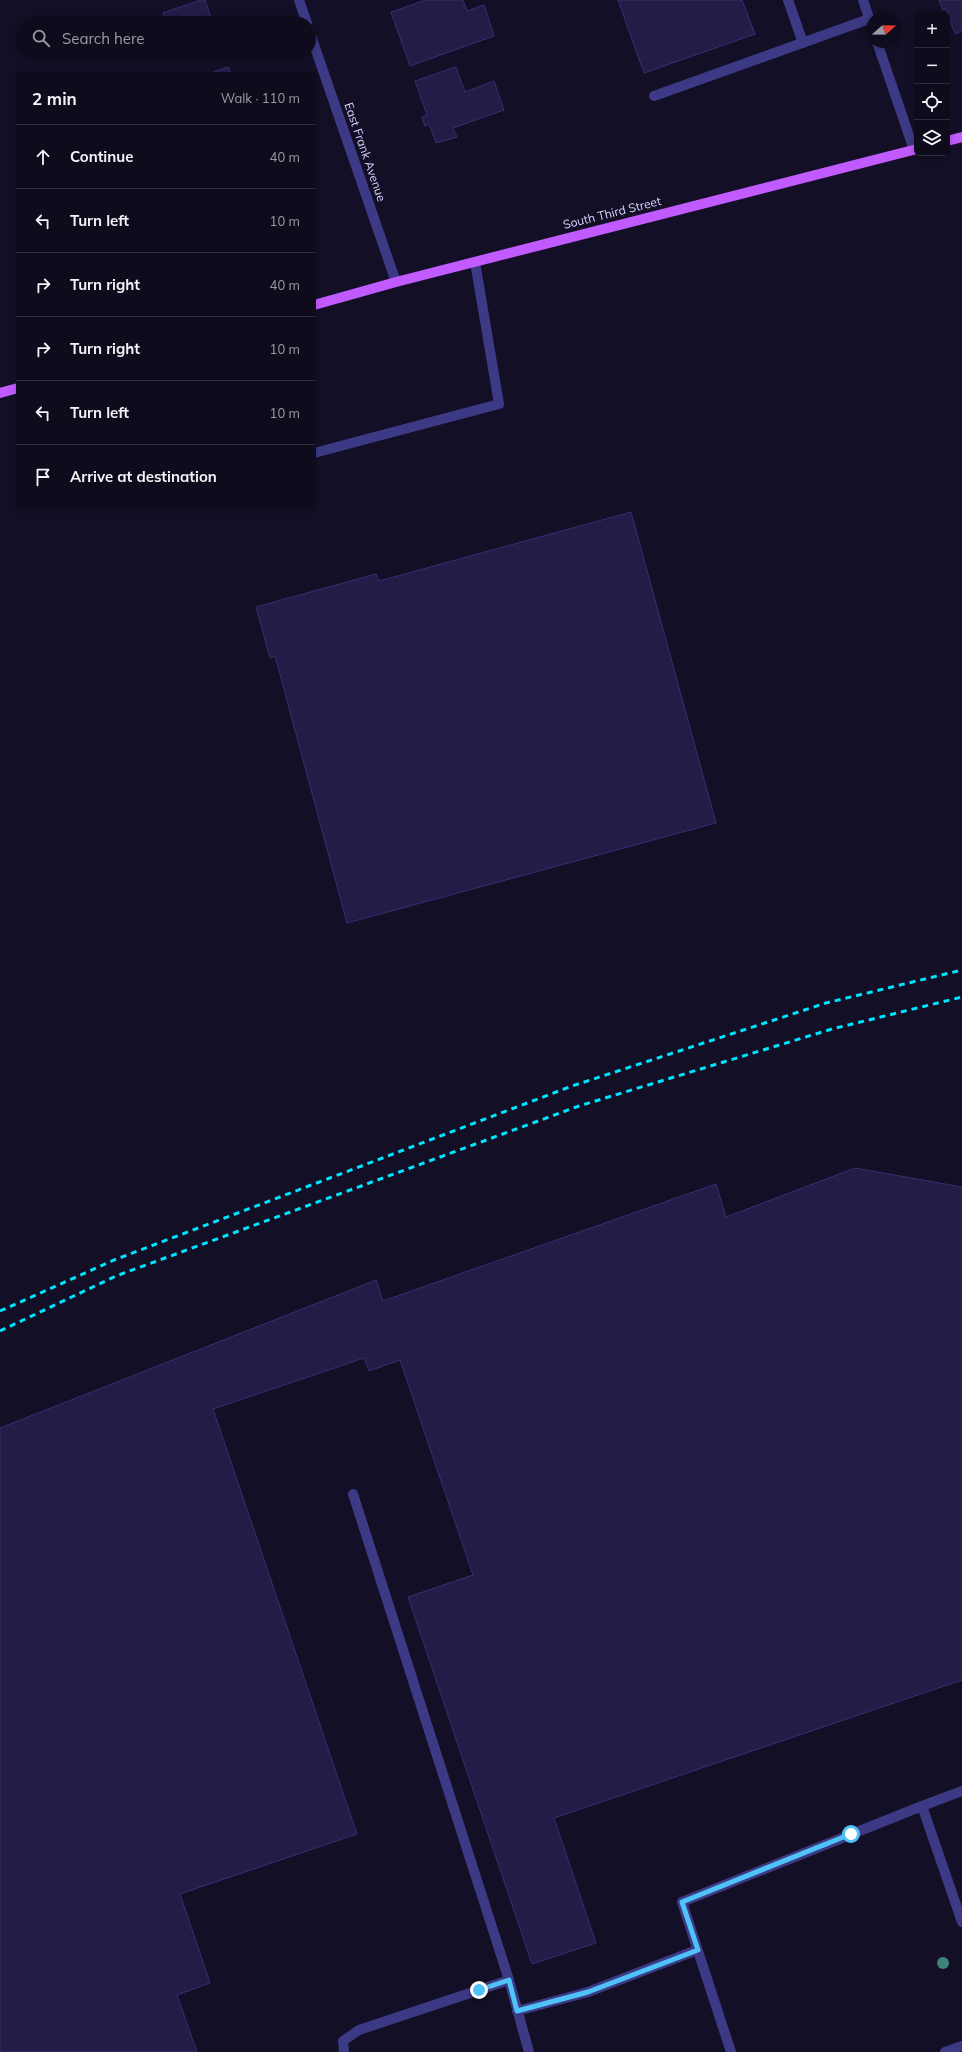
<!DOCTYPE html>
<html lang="en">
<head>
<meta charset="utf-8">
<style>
	:root { --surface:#0e0b1c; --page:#171425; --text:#f1f3f6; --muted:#9b9ba3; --line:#2e2b3b }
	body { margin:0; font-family:Mulish,sans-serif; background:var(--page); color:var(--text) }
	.controls { position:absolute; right:12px; top:12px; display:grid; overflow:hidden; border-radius:6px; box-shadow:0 2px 6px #0003 }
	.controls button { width:36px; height:36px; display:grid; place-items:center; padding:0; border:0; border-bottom:1px solid var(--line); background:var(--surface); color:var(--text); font:20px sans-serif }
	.compass { position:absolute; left:866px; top:12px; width:36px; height:36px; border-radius:50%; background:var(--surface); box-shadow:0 2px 6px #0003; rotate:70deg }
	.stop { position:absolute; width:12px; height:12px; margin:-9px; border:3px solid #4fc3f7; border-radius:50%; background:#fff }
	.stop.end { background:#4fc3f7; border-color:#fff; box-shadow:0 1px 4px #0008 }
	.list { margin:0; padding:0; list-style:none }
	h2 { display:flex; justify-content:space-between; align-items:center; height:52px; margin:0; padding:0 16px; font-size:17px }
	h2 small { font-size:13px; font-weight:400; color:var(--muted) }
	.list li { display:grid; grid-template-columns:26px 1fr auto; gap:12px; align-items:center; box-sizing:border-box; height:64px; padding:0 16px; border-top:1px solid var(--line) }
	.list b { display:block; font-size:15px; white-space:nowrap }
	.list em { font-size:13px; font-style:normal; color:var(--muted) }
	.icon { flex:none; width:22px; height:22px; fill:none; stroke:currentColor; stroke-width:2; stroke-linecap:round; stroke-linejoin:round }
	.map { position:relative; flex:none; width:962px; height:2052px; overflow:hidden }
	.search { position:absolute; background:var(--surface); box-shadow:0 2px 6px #0003; left:16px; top:16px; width:300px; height:44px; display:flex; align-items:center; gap:10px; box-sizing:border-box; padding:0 14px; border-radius:22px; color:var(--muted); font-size:15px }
	.panel { position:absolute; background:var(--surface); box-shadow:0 2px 6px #0003; left:16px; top:72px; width:300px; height:436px; border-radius:6px }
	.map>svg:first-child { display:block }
</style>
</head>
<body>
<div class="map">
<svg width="962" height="2052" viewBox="0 0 962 2052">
	<rect width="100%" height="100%" fill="#130f26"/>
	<path fill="#241b47" stroke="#3b2d73" d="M201 0H205L213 23H167L163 13Z
		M426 0H463L467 11 484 5 494 36 410 66 391 12Z
		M618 0H742L755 34 644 73Z
		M939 0H962V31L955 34 946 9 943 10Z
		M228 67 231 74H209Z
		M456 67 465 92 494 81 504 110 453 128 457 137 436 143 429 124 425 126 422 117 427 115 415 81Z
		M631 512 716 823 347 923 275 656 270 658 256 607 376 574 379 581Z
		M855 1168 962 1187V1680L554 1818 596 1943 532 1964 408 1597 473 1575 400 1360 369 1371 364 1358 213 1409 357 1834 180 1894 210 1983 177 1995 197 2052H0V1428L376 1280 383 1301 716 1184 726 1217Z"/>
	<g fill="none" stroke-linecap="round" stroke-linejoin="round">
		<path stroke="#3d3a85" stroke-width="10" d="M788 0 803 43
			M654 96 869 19
			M314 453 499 404 475 262
			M353 1494 509 1980 529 2052
			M962 1791 922 1806 962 1922
			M517 2011 588 1992 697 1950
			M344 2052 343 2041 359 2030 509 1980
			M731 2052 682 1902 922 1806"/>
		<path stroke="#3d3a85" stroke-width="10" d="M299 0 307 23
			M863 0 872 27
			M309 30 396 282
			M877 42 914 150"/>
		<path stroke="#3d3a85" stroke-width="10" d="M945 2052 962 2046"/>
		<path stroke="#c25bff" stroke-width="10" d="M947 141 962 137
			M314 305 396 282 917 149
			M0 393 18 388"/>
		<path stroke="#00e5ff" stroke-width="3" stroke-dasharray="6 5" stroke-linecap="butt" d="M0 1311 114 1260 572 1086 826 1003 962 970
			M0 1331 116 1276 579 1106 832 1029 962 997"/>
	</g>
	<circle fill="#3d827b" cx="943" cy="1963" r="6"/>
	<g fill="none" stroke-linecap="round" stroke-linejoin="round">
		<path stroke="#4fc3f7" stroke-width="5" d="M479 1990 509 1980 517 2011 588 1992 698 1950 682 1902 851 1834"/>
	</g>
	<g text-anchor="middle" stroke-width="4" stroke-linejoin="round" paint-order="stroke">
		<g font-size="12" fill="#d9d4ff" stroke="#130f26">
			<text transform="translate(365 152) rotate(71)" y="4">East Frank Avenue</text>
			<text transform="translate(612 213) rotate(-14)" y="4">South Third Street</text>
		</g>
	</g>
</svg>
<div class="controls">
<button>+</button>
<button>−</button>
<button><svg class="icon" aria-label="locate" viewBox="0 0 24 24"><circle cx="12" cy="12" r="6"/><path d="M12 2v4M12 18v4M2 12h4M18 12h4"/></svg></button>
<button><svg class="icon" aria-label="layers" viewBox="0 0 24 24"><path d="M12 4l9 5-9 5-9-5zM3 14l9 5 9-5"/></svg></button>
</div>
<svg class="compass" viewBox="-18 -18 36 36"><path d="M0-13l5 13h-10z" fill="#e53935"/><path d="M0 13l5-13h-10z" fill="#9b9ba3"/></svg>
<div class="stop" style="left:851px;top:1834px"></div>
<div class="stop end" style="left:479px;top:1990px"></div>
<div class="search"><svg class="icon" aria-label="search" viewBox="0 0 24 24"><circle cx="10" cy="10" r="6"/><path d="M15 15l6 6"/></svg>Search here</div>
<section class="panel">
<h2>2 min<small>Walk · 110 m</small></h2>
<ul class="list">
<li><svg class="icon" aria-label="ahead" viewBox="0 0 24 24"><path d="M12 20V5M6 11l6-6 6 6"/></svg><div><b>Continue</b></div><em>40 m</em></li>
<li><svg class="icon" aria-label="left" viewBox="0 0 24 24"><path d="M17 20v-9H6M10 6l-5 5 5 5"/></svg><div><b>Turn left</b></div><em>10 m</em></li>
<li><svg class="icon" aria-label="right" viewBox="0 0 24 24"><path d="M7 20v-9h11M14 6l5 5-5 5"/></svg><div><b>Turn right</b></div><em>40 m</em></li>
<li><svg class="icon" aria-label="right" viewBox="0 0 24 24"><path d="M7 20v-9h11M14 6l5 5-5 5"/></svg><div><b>Turn right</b></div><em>10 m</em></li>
<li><svg class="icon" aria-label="left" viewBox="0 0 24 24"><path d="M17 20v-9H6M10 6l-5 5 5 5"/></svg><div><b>Turn left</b></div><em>10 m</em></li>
<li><svg class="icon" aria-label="arrive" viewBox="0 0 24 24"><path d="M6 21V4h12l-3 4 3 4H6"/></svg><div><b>Arrive at destination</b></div></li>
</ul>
</section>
</div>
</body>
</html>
